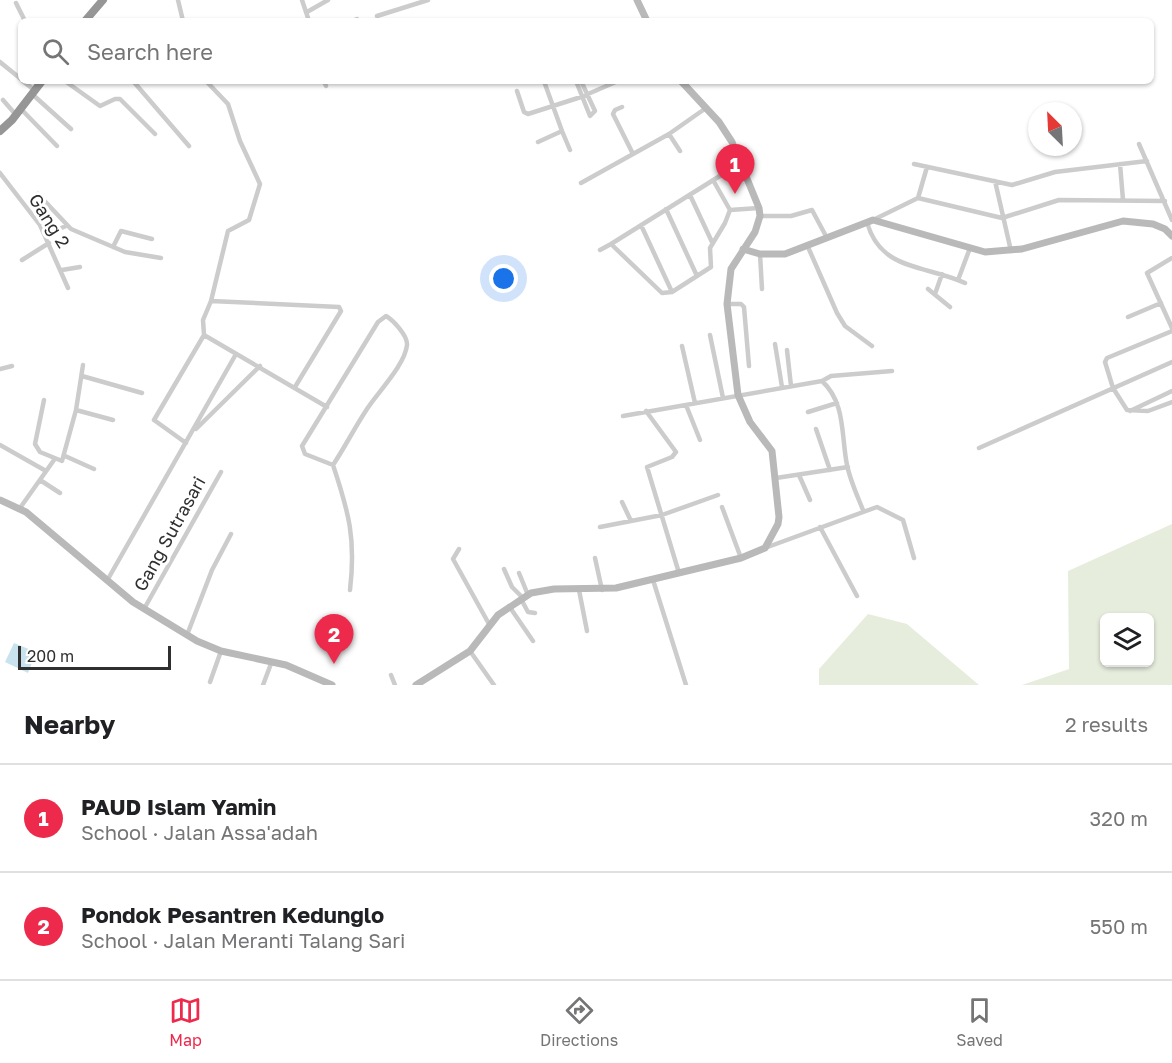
<!DOCTYPE html>
<html lang="en">
<head>
<meta charset="utf-8">
<style>
	:root { --surface:#fff; --page:#f6f6f6; --text:#202124; --muted:#757577; --line:#e0e0e0; --accent:#ed2a4c }
	body { margin:0; font-family:"Golos Text",sans-serif; background:var(--page); color:var(--text) }
	.controls { position:absolute; right:18px; bottom:18px; display:grid; overflow:hidden; border-radius:9px; box-shadow:0 2px 4px #0004 }
	.controls button { width:54px; height:54px; display:grid; place-items:center; padding:0; border:0; border-bottom:2px solid var(--line); background:var(--surface); color:var(--text); font:30px sans-serif }
	.compass { position:absolute; left:1028px; top:102px; width:54px; height:54px; border-radius:50%; background:var(--surface); box-shadow:0 2px 4px #0004; rotate:336deg }
	.scale { position:absolute; left:18px; bottom:15px; width:153px; box-sizing:border-box; padding-left:6px; border:3px solid #2f2f2f; border-top:0; font-size:16px; line-height:21px; white-space:nowrap; color:#2f2f2f; -webkit-text-stroke:4px #fff; paint-order:stroke }
	.you { position:absolute; left:504px; top:279px; width:21px; height:21px; margin:-15px; border:4px solid #fff; border-radius:50%; background:#1a73e8; box-shadow:0 0 0 9px #1a73e833 }
	.badge { display:grid; place-items:center; width:39px; height:39px; border-radius:50%; background:var(--accent); color:#fff; font-size:20px; font-weight:700 }
	.pin { position:absolute; translate:-50% -50px; filter:drop-shadow(0 2px 3px #0008) }
	.pin::after { content:''; position:absolute; top:32px; width:21px; height:18px; background:inherit; clip-path:polygon(0 0,100% 0,50% 100%) }
	.list { margin:0; padding:0; list-style:none }
	h2 { display:flex; justify-content:space-between; align-items:center; height:78px; margin:0; padding:0 24px; font-size:26px }
	h2 small { font-size:20px; font-weight:400; color:var(--muted) }
	.list li { display:grid; grid-template-columns:39px 1fr auto; gap:18px; align-items:center; box-sizing:border-box; height:108px; padding:0 24px; border-top:2px solid var(--line) }
	.list b { display:block; font-size:22px; white-space:nowrap }
	.list p { margin:0; font-size:20px; white-space:nowrap; color:var(--muted) }
	.list em { font-size:20px; font-style:normal; color:var(--muted) }
	.icon { flex:none; width:33px; height:33px; fill:none; stroke:currentColor; stroke-width:2; stroke-linecap:round; stroke-linejoin:round }
	.map { position:relative; flex:none; width:1172px; height:685px; overflow:hidden }
	.search { position:absolute; background:var(--surface); box-shadow:0 2px 4px #0004; left:18px; right:18px; top:18px; height:66px; display:flex; align-items:center; gap:15px; box-sizing:border-box; padding:0 21px; border-radius:9px; color:var(--muted); font-size:22px }
	.sheet { height:294px; background:var(--surface) }
	nav { display:flex; justify-content:space-around; align-items:center; box-sizing:border-box; height:84px; border-top:2px solid var(--line); background:var(--surface); font-size:16px; color:var(--muted) }
	nav a { display:grid; justify-items:center; gap:3px }
	nav .on { color:var(--accent) }
	.map>svg:first-child { display:block }
</style>
</head>
<body>
<div class="map">
<svg width="1172" height="685" viewBox="0 0 1172 685">
	<rect width="100%" height="100%" fill="#fff"/>
	<path fill="#e7eddd" fill-rule="evenodd" d="M1172 524V685H1022L1069 669 1068 571ZM1104 618H1150V662H1104Z
		M868 614 907 624 979 685H819V669Z"/>
	<path fill="#c8e3ee" d="M14 643 36 652 28 673 5 662Z"/>
	<g fill="none" stroke-linecap="round" stroke-linejoin="round">
		<path stroke="#ccc" stroke-width="4.5" d="M178 0 183 21
			M302 0 309 21
			M16 3 25 21
			M307 12 328 0
			M377 16 428 0
			M352 21 357 19
			M0 62 21 79
			M23 81 34 90
			M65 81 100 106 115 99H120L155 134
			M133 81 189 146
			M206 81 228 104 240 141 260 184 249 220 228 231 211 301
			M324 81 326 86
			M576 81 590 116 595 111 581 81
			M517 91 524 112 528 114 581 97 618 81
			M32 94 71 129
			M3 100 16 115
			M622 107 615 110 613 114 633 154
			M21 109 57 146
			M562 131 570 150
			M669 134 680 151
			M538 142 562 131 545 84
			M1139 144 1172 220
			M914 164 1012 185 1055 172 1147 161
			M1120 164 1123 200
			M0 173 40 225 68 288
			M713 180 730 210 725 223 710 248 711 267 672 292 662 293 611 244 723 174
			M995 181 1011 251
			M581 183 669 134 706 108
			M38 194 71 229 125 252 161 258
			M690 195 712 242
			M918 198 927 167
			M666 209 697 276
			M730 210 759 208
			M760 216H791L812 210 827 238
			M873 220 918 198 1002 218 1059 200 1165 201
			M867 222C880 271 926 265 965 283
			M641 225 672 292
			M45 235 66 226
			M113 247 121 231 152 239
			M808 247 837 313 845 326 872 346
			M600 250 611 244
			M760 254 762 289
			M1172 258 1147 273 1172 328
			M22 260 49 243
			M62 270 80 267
			M958 280 970 248
			M928 289 950 307
			M935 294 942 274
			M727 304H741L744 307 749 366
			M386 316C393 320 408 336 407 345 405 365 378 392 367 409 355 427 345 447 333 465L305 454 302 446 378 322Z
			M1128 317 1161 303
			M1172 331 1107 358 1105 362 1113 388 1127 410 1148 411 1172 402
			M710 335 723 398
			M775 344 782 387
			M682 346 695 403
			M787 350 791 386
			M0 369 12 366
			M82 376 142 393
			M822 381 831 376 892 371
			M295 387 341 311 339 307 211 301 203 320 204 335 327 407
			M44 400 35 444 40 452 62 461 76 410 83 365
			M686 405 700 440
			M76 410 113 420
			M646 411 676 452 672 457 647 467 679 573
			M1130 411 1172 391
			M808 412 837 403
			M623 416 822 381C846 403 841 436 847 465 850 480 857 495 863 510
			M196 429 260 366
			M816 429 830 470
			M186 443 154 420 204 335
			M0 445 46 471
			M979 448 1172 362
			M65 456 94 469
			M333 465C349 513 356 539 350 590
			M799 475 810 500
			M776 478 848 467
			M40 480 60 493
			M622 502 631 521
			M722 507 741 558
			M20 508 54 460
			M600 527 662 515 718 495
			M820 527 857 596
			M765 548 877 507 903 520 914 558
			M459 549 453 559 489 624
			M595 558 602 590
			M504 569 512 587 523 598
			M519 573 528 595
			M108 579 236 354
			M653 580 686 685
			M579 590 587 631
			M521 599 528 612 535 613
			M509 606 533 641
			M144 609 221 472
			M187 635 212 570 231 534
			M470 651 494 685
			M391 675 395 685
			M210 682 221 651
			M263 685 272 661"/>
		<path stroke="#b9b9b9" stroke-width="7" d="M637 0 647 21
			M743 249 760 254H785L873 220 985 252 1022 249 1123 221 1153 224 1165 229 1172 236
			M0 500 26 512 133 602 197 641 221 651 286 665 332 685
			M416 685 470 651 498 615 531 593 554 589 616 588 741 558 765 548 778 524 779 517 772 451 750 422 738 395 727 304 731 269 755 232 760 216 759 208 732 142 719 122 681 81"/>
		<path stroke="#969696" stroke-width="8" d="M85 21 103 0
			M0 131 12 120 42 81"/>
	</g>
	<g text-anchor="middle" stroke-width="6" stroke-linejoin="round" paint-order="stroke">
		<g font-size="18" fill="#2f2f2f" stroke="#fff">
			<text transform="translate(49 221) rotate(58)" y="6">Gang 2</text>
			<text transform="translate(170 534) rotate(-61)" y="6">Gang Sutrasari</text>
		</g>
	</g>
</svg>
<div class="controls">
<button><svg class="icon" aria-label="layers" viewBox="0 0 24 24"><path d="M12 4l9 5-9 5-9-5zM3 14l9 5 9-5"/></svg></button>
</div>
<svg class="compass" viewBox="-18 -18 36 36"><path d="M0-13l5 13h-10z" fill="#e53935"/><path d="M0 13l5-13h-10z" fill="#757577"/></svg>
<div class="scale">200 m</div>
<div class="you"></div>
<div class="pin badge" style="left:735px;top:194px">1</div>
<div class="pin badge" style="left:334px;top:664px">2</div>
<div class="search"><svg class="icon" aria-label="search" viewBox="0 0 24 24"><circle cx="10" cy="10" r="6"/><path d="M15 15l6 6"/></svg>Search here</div>
</div>
<section class="sheet">
<h2>Nearby<small>2 results</small></h2>
<ul class="list">
<li><span class="badge">1</span><div><b>PAUD Islam Yamin</b><p>School · Jalan Assa'adah</p></div><em>320 m</em></li>
<li><span class="badge">2</span><div><b>Pondok Pesantren Kedunglo</b><p>School · Jalan Meranti Talang Sari</p></div><em>550 m</em></li>
</ul>
</section>
<nav>
<a class="on"><svg class="icon" aria-label="map" viewBox="0 0 24 24"><path d="M3 6l6-2 6 2 6-2v14l-6 2-6-2-6 2zM9 4v14M15 6v14"/></svg>Map</a>
<a><svg class="icon" aria-label="directions" viewBox="0 0 24 24"><path d="M12 3l9 9-9 9-9-9zM9 14v-3h6M13 9l2 2-2 2"/></svg>Directions</a>
<a><svg class="icon" aria-label="saved" viewBox="0 0 24 24"><path d="M7 4h10v16l-5-4-5 4z"/></svg>Saved</a>
</nav>
</body>
</html>
